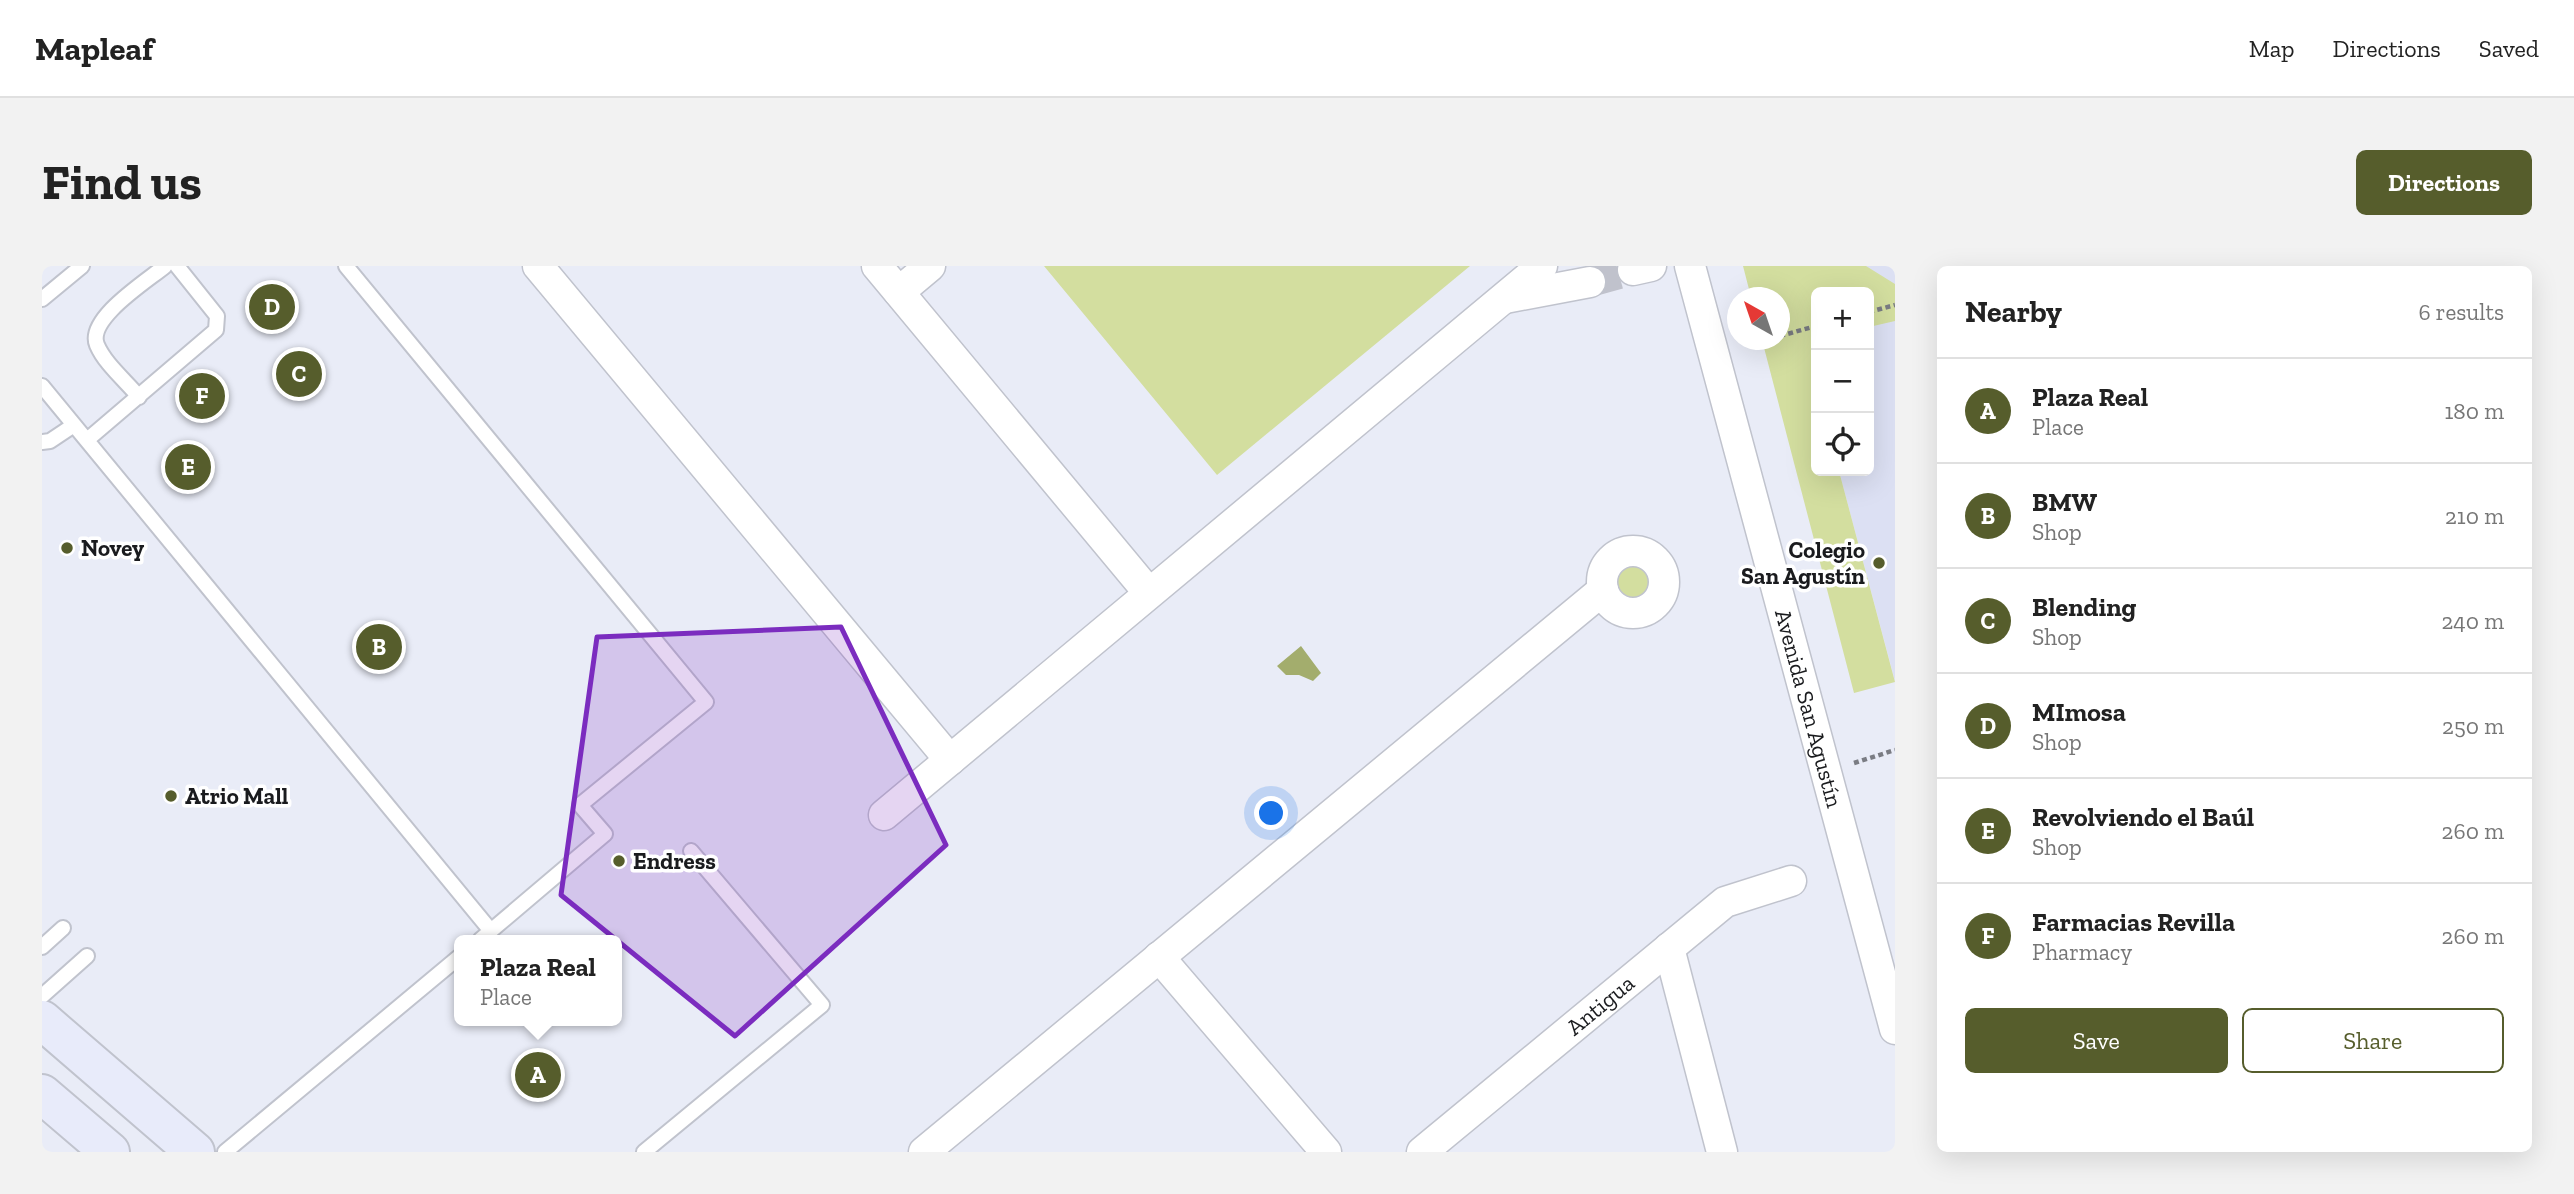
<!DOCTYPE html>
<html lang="en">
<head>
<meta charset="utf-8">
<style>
	:root { --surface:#fff; --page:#f2f2f2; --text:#222; --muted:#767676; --line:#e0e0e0; --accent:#565d2c }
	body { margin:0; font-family:"Zilla Slab",serif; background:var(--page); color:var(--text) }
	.controls { position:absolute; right:21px; top:21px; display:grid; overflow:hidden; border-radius:10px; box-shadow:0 7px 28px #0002 }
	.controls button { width:63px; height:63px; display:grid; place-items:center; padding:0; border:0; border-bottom:2px solid var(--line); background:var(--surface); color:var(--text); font:35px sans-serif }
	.compass { position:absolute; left:1685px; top:21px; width:63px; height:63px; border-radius:50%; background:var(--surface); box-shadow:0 7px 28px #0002; rotate:320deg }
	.you { position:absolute; left:1230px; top:548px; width:24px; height:24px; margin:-18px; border:5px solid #fff; border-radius:50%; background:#1a73e8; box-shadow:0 0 0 10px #1a73e833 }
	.badge { display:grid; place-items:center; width:46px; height:46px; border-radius:50%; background:var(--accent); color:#fff; font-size:23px; font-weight:700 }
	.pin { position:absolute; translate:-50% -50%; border:4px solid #fff; box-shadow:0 2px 7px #0006 }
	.popup { position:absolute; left:412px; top:669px; width:168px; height:91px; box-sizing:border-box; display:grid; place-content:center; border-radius:10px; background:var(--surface); filter:drop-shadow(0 2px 5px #0005); font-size:23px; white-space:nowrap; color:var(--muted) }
	.popup b { font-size:26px; color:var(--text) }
	.popup::after { content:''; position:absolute; left:50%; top:100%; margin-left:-14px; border:14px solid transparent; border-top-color:var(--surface) }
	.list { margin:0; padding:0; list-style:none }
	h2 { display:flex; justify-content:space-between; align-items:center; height:91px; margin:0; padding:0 28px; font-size:30px }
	h2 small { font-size:23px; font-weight:400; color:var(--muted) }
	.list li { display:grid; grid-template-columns:46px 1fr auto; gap:21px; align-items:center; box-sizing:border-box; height:105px; padding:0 28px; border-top:2px solid var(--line) }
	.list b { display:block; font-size:26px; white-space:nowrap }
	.list p { margin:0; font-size:23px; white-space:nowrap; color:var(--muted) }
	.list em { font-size:23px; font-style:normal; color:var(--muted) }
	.actions { display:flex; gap:14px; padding:21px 28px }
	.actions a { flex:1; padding:16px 0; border:2px solid var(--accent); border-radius:10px; text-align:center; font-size:24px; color:var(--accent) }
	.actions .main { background:var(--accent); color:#fff }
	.icon { flex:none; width:38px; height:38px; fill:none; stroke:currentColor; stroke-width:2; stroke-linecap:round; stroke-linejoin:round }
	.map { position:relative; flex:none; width:1853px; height:886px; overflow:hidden; border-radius:10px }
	header { display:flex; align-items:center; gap:42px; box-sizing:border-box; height:98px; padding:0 35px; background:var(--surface); border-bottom:2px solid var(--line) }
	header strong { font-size:33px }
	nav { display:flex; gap:38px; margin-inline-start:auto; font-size:24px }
	.intro { display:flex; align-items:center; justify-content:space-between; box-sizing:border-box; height:168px; padding:0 42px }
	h1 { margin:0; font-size:49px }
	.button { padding:18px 32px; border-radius:10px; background:var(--accent); color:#fff; font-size:24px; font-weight:700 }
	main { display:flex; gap:42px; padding:0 42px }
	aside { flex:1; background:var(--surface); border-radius:10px; box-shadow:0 7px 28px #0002 }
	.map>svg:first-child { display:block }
</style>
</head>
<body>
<header>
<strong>Mapleaf</strong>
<nav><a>Map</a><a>Directions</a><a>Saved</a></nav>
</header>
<div class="intro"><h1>Find us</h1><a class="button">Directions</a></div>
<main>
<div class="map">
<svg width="1853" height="886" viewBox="0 0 1853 886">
	<rect width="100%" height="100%" fill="#e9ecf7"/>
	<path fill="#dce0f3" d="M1743 0H1853V415L1797 205H1827V26H1774V118Z"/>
	<path fill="#d3de9f" d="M1002 0H1428L1175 209Z
		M1701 0H1824L1853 18V55L1827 61V26H1774V99L1770 101 1774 118V205H1797L1853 416 1812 427 1720 74H1738V32L1709 31Z
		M1575 316a18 18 0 1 1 36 0a18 18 0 1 1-36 0Z"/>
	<path fill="#a3ad6d" d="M1259 380 1279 407 1271 415 1257 409H1244L1235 400Z"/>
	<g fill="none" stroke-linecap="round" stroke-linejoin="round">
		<path stroke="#c0c2cc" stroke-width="30" stroke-dasharray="30 15" stroke-linecap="butt" d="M1548 16 1591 4"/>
		<g stroke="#c0c3cd" stroke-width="18">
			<path id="service" d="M304 0 664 436 538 539 563 568 438 674
				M0 33 40 0
				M0 120 449 665
				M97 131C84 115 63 98 55 79 44 53 105 15 123 0
				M45 174 174 64 175 50 135 0
				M0 176 8 175 32 159
				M0 681 21 662
				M0 730 45 690
				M183 886 417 691
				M602 886 780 739 649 585"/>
		</g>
		<g stroke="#c0c3cd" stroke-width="33">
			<g id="minor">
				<path d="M496 0 908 494"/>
				<path d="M835 0 1107 327"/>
				<path id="s1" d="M1648 0 1853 763"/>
				<path d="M1591 4 1609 0"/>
				<path d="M857 26 888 0"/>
				<path d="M1463 32 1548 16"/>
				<circle cx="1591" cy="316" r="31"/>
				<path d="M842 549 1500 0"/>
				<path d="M1627 682 1680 886"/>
				<path d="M1117 691 1284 886"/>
				<path d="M882 886 1561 324"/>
				<path id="s2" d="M1380 886 1683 636 1749 615"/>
			</g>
		</g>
		<g stroke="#c0c3cd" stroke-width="42">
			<path id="secondary" d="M0 754 153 886
				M0 828 68 886"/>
		</g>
		<path stroke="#7a7c83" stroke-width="4.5" stroke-dasharray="5 3.5" stroke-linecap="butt" d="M1827 46 1853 39
			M1738 70 1774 60
			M1714 78 1728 74
			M1812 497 1853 484"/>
		<use href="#service" stroke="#fff" stroke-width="14"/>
		<use href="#minor" stroke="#fff" stroke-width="30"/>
		<use href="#secondary" stroke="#e8ebfa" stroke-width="38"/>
	</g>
	<path fill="#7b2cbf" fill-opacity="0.2" stroke="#7b2cbf" stroke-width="5" stroke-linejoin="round" d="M799 361 904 579 693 770 519 629 555 371Z"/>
	<g fill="#565d2c" stroke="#fff" stroke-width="2.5">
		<circle cx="25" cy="282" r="7"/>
		<circle cx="1837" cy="297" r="7"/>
		<circle cx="129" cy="530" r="7"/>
		<circle cx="577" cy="595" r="7"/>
	</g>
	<g text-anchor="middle" stroke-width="7" stroke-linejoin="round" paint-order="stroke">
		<g font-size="23" font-weight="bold" fill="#1a1b1e" stroke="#fff" text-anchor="start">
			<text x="39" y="290">Novey</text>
			<text x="1823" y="292" text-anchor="end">Colegio<tspan x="1823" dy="26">San Agustín</tspan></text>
			<text x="143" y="538">Atrio Mall</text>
			<text x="591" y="603">Endress</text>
		</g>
		<g font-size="23" fill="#1a1b1e" stroke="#fff">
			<text dy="8" stroke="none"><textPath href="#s1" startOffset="458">Avenida San Agustín</textPath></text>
			<text dy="8" stroke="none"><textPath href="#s2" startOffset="231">Antigua</textPath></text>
		</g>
	</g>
</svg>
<div class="controls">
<button>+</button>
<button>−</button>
<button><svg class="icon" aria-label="locate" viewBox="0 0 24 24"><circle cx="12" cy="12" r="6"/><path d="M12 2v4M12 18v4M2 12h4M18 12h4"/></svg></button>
</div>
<svg class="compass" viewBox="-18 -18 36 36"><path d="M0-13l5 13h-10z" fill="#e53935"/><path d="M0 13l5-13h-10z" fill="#767676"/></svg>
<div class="you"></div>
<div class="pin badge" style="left:496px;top:809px">A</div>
<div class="popup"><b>Plaza Real</b>Place</div>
<div class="pin badge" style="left:337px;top:381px">B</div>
<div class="pin badge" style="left:257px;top:108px">C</div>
<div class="pin badge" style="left:230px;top:41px">D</div>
<div class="pin badge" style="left:146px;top:201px">E</div>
<div class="pin badge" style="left:160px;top:130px">F</div>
</div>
<aside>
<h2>Nearby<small>6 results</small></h2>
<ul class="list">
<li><span class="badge">A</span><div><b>Plaza Real</b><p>Place</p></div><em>180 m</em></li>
<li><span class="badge">B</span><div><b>BMW</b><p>Shop</p></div><em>210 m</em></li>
<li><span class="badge">C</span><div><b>Blending</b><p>Shop</p></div><em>240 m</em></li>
<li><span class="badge">D</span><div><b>MImosa</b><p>Shop</p></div><em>250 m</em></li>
<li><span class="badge">E</span><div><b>Revolviendo el Baúl</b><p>Shop</p></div><em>260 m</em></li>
<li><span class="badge">F</span><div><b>Farmacias Revilla</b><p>Pharmacy</p></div><em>260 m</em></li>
</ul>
<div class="actions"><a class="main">Save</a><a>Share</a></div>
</aside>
</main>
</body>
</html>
